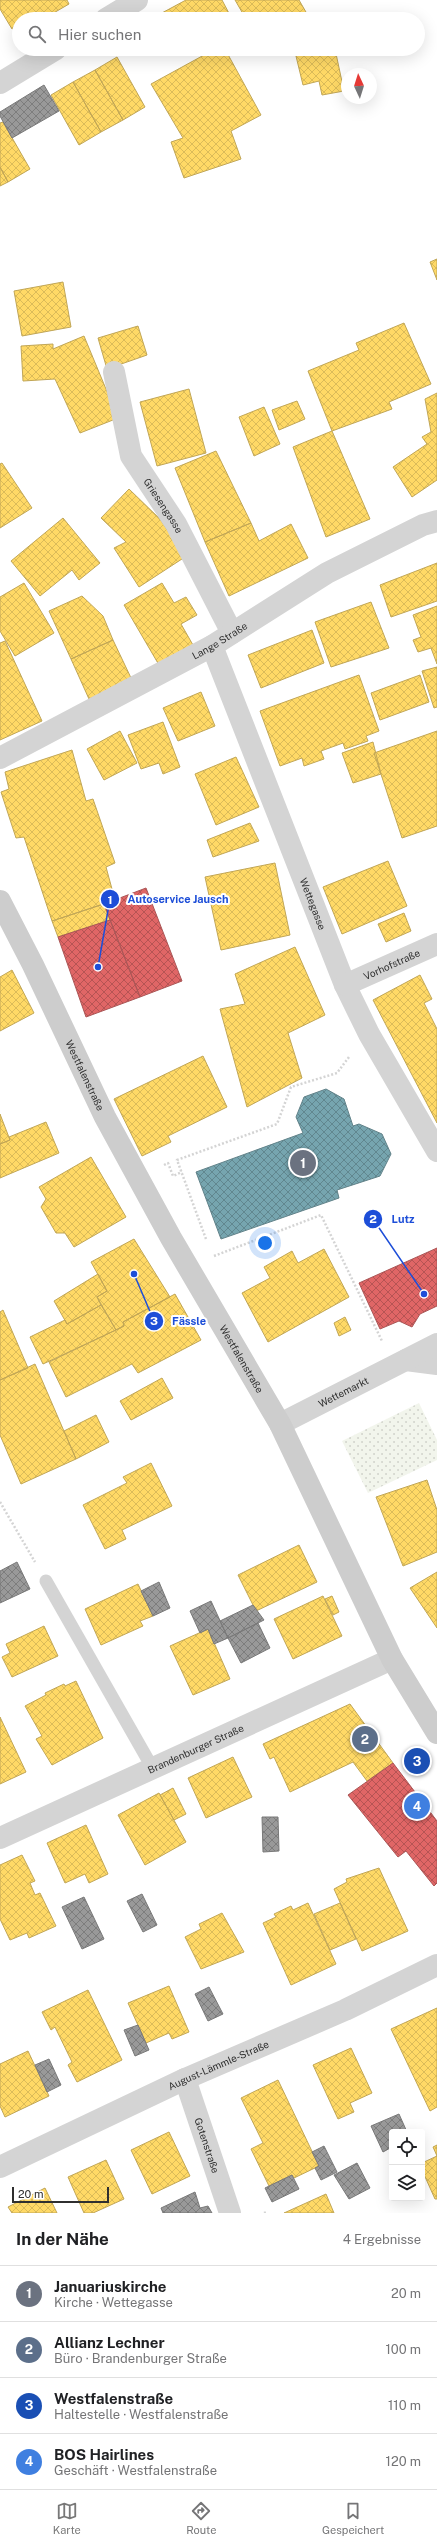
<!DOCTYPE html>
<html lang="de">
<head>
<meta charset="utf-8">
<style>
	:root { --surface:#fff; --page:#f2f2f2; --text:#202124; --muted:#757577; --line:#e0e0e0; --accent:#787878 }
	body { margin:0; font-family:"Public Sans",sans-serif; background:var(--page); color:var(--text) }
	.controls { position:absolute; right:12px; bottom:12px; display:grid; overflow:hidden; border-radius:4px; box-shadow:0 4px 16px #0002 }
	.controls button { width:36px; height:36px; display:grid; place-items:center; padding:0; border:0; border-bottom:1px solid var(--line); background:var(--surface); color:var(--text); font:20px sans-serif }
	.compass { position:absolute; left:341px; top:68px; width:36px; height:36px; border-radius:50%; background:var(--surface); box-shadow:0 4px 16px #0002; rotate:356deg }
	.scale { position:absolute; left:12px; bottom:10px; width:97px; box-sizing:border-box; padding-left:4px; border:2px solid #2f2f2f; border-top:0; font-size:11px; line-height:14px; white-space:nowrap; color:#2f2f2f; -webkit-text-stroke:3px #fff; paint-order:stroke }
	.you { position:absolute; left:265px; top:1243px; width:14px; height:14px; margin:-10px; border:3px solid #fff; border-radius:50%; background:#1a73e8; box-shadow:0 0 0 6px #1a73e833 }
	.badge { display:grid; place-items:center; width:26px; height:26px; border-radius:50%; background:var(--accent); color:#fff; font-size:13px; font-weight:700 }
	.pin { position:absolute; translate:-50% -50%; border:2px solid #fff; box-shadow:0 1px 4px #0006 }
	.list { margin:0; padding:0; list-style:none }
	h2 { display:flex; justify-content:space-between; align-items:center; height:52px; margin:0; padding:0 16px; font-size:17px }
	h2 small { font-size:13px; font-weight:400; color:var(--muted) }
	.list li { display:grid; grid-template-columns:26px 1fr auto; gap:12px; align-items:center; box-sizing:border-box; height:56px; padding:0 16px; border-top:1px solid var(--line) }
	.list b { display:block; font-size:15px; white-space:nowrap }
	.list p { margin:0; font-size:13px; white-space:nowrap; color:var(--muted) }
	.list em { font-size:13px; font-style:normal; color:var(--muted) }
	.icon { flex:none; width:22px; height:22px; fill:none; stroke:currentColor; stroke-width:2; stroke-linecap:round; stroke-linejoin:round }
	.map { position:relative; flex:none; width:437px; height:2213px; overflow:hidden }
	.search { position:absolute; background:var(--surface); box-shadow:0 4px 16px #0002; left:12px; right:12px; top:12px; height:44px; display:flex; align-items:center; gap:10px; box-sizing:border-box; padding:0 14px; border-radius:22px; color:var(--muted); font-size:15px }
	.sheet { height:276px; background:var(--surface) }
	nav { display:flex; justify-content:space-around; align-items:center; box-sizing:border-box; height:56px; border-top:1px solid var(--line); background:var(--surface); font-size:11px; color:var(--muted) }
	nav a { display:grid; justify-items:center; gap:2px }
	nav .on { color:var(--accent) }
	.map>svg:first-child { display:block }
</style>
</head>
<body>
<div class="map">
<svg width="437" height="2213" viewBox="0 0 437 2213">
	<defs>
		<pattern id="park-dots" width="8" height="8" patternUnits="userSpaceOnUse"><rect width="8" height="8" fill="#f2f5ec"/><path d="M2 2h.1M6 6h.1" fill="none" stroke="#d0d2cb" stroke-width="1.8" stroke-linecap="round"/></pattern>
		<pattern id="homes-cross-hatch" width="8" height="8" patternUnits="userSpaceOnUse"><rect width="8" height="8" fill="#ffd966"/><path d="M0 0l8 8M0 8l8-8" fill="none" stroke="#dbbb59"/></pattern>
		<pattern id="shops-cross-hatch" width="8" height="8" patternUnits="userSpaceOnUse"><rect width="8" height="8" fill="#e06666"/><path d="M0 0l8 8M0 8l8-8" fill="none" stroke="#b65454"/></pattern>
		<pattern id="public-cross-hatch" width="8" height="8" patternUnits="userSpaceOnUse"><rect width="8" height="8" fill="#76a5af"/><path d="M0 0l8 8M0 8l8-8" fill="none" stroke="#61878f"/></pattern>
		<pattern id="industry-cross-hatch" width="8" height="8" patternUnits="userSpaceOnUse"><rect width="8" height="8" fill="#999"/><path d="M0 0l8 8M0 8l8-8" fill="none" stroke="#7d7d7d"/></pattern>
	</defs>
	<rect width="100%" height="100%" fill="#fff"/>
	<path fill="url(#park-dots)" d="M419 1403 437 1440V1460L368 1493 342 1441Z"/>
	<path fill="url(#homes-cross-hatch)" stroke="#c1a656" d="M0 0H67L69 4 45 18 42 12 30 19H19V25L12 29 0 9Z
		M186 0H222L232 19H163L160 14Z
		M235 0H299L310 19H258L256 17 246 19Z
		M215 49H225L261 115 231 131 241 159 184 178 171 142 183 138 151 84Z
		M308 49H335L344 91 322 95 319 81 303 85 295 52Z
		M117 57 145 107 123 120 95 70Z
		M95 70 123 120 101 132 73 82Z
		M73 82 101 132 79 145 51 95Z
		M3 122 30 169 8 182 0 167V123Z
		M0 167 8 182 0 186Z
		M437 259V280L430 262Z
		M63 282 71 327 22 336 14 291Z
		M404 323 431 384 389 402 392 409 332 431 308 371 359 350 356 343Z
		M138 326 147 355 107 369 98 338Z
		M84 336 118 418 80 433 55 379 23 381 21 346 53 344V349Z
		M189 389 206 453 157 466 140 402Z
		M437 393V480L412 497 393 467 427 444 422 437 431 432 425 399Z
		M297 401 305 419 279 430 272 410Z
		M264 407 280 444 254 456 239 417Z
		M332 431 370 519 326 537 293 447Z
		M216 451 251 523 205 542 175 468Z
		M2 463 32 508 0 528V464Z
		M129 489 160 519 185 557 139 587 114 548 126 542 101 518Z
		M63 518 100 563 79 580 72 570 40 596 11 561Z
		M251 523 259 541 291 524 308 558 229 596 205 542Z
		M437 563V601L391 617 380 585Z
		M24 583 54 633 15 656 0 631V597Z
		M162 583 174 603 186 597 197 615 181 624 193 645 159 665 124 605Z
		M82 596 103 616 113 640 71 659 49 611Z
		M371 602 389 648 331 667 315 622Z
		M437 606V664L431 648 418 652 413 640 421 637 413 615Z
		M312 630 324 663 261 688 248 655Z
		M113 640 132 680 89 699 71 659Z
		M5 641 42 721 0 740V643Z
		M437 667V707L434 708 422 671Z
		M359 675 379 731 366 736 368 741 345 749 343 743 321 751 324 759 304 766 302 758 280 766 260 711Z
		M420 675 429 702 380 720 371 693Z
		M201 692 215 726 178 741 163 708Z
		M163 722 180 767 163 774 159 763 141 769 128 735Z
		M120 731 137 763 104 780 87 749Z
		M437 731V826L402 838 374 753Z
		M373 742 381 774 353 783 342 753Z
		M72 750 86 801 93 799 115 863 106 867 115 900 52 921 24 837 16 838 1 792 9 789 5 772Z
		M236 757 259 807 216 825 195 774Z
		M250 823 259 841 213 857 207 840Z
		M388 861 407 906 342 934 323 887Z
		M275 863 290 935 221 950 205 877Z
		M104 904 110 920 58 937 52 921Z
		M404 913 411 931 386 942 378 924Z
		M295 947 325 1015 288 1033 302 1078 247 1107 220 1009 245 1004 235 974Z
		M12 970 34 1013 0 1031V977Z
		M420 975 432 999 424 1003 437 1029V1123L373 1000Z
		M203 1056 227 1107 168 1136 171 1142 142 1156 114 1099Z
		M0 1114 10 1140 0 1144Z
		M46 1122 59 1153 0 1178V1144L10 1140 9 1137Z
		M91 1157 126 1217 74 1247 65 1233H56L41 1207 46 1199 39 1187Z
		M134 1239 170 1297 123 1322 124 1326 116 1330 97 1297 107 1291 91 1262Z
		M324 1249 349 1297 268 1342 242 1293 270 1278 264 1267 292 1251 298 1263Z
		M98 1274 107 1291 97 1297 101 1305 67 1324 54 1301Z
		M175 1294 201 1340 138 1373 132 1364 66 1397 49 1362 124 1326 123 1322Z
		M101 1305 116 1330 43 1364 30 1337 65 1320 67 1324Z
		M3 1310 28 1368 0 1380V1312Z
		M345 1317 351 1330 339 1336 334 1323Z
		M35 1364 76 1459 21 1484 0 1435V1380Z
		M162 1378 173 1398 131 1420 120 1401Z
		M96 1415 109 1442 76 1459 64 1431Z
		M151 1463 172 1506 122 1530 126 1539 105 1549 83 1505 127 1483 123 1477Z
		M427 1480 437 1510V1552L403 1566 376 1497Z
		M299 1545 317 1582 256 1611 238 1575Z
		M437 1572V1628L410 1588Z
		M138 1584 153 1616 140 1621 143 1626 101 1645 85 1609Z
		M323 1596 342 1636 293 1659 274 1619Z
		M332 1596 339 1612 333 1615 325 1599Z
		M44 1626 58 1656 12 1677 2 1657 10 1653 6 1644Z
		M208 1629 230 1679 193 1695 170 1646Z
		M76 1681 103 1738 52 1765 36 1739 42 1736 25 1706 46 1695 45 1693 64 1684 65 1686Z
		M350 1704 393 1763 367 1781 353 1762 290 1792 274 1757 270 1759 263 1744Z
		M0 1717 26 1772 0 1784Z
		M233 1757 252 1797 206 1818 188 1778Z
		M173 1788 186 1814 174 1820 160 1795Z
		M159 1793 186 1842 145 1865 118 1815Z
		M86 1825 108 1874 89 1883 85 1874 65 1883 47 1843Z
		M22 1855 35 1881 30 1883 35 1895 40 1893 56 1926 29 1938 27 1933 10 1940 0 1919V1865Z
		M379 1868 408 1931 362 1951 334 1889 347 1882 346 1879Z
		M308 1903 336 1964 291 1985 263 1923 276 1917 274 1914 291 1906 293 1910Z
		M340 1903 356 1939 330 1950 314 1914Z
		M222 1913 244 1952 201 1969 185 1937 201 1929 199 1924Z
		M169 1986 189 2032 172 2039 169 2033 146 2043 128 2003Z
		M88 1990 122 2060 77 2082 68 2065 72 2062 55 2027 51 2030 42 2012Z
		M437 2008V2107L430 2111 391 2029Z
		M351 2048 372 2093 350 2103 354 2112 338 2119 313 2065Z
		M28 2051 49 2096 5 2117 0 2106V2064Z
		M278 2080 319 2166 294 2178 292 2175 269 2186 251 2149 263 2143 241 2098Z
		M169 2132 190 2176 152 2194 131 2150Z
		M437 2145V2199H435L422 2170V2163L437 2156 433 2147Z
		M106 2160 124 2199 93 2213H84L68 2177Z
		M45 2188 57 2213H12L8 2207Z
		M326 2194 334 2213H284Z"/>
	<path fill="url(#shops-cross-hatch)" stroke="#ab5656" d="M146 888 182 981 140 997 104 904Z
		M110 920 140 997 86 1017 58 937Z
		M437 1248V1306L420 1314 412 1327 399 1321 380 1329 359 1283Z
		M393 1763 437 1821V1883L434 1886 406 1851 398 1857 348 1795Z"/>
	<path fill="url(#public-cross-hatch)" stroke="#618289" d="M326 1089 344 1099 353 1126 359 1124 382 1134 391 1154 380 1176 337 1190 339 1198 221 1239 196 1172 303 1133 296 1117 304 1097Z"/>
	<path fill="url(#industry-cross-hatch)" stroke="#797979" d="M44 85 59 111 12 138 0 116V112Z
		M17 1562 30 1589 0 1603V1571Z
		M159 1582 170 1608 153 1616 141 1591Z
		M211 1601 228 1638 214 1644 208 1629 200 1633 190 1611Z
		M253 1605 264 1620 228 1638 220 1621Z
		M258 1623 270 1648 241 1663 228 1638Z
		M262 1817H278L279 1851 263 1852Z
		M142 1894 157 1925 143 1932 127 1901Z
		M84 1897 104 1939 82 1949 62 1907Z
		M209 1987 223 2014 208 2021 195 1994Z
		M138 2025 149 2050 135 2056 124 2030Z
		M49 2059 61 2085 47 2092 35 2065Z
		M399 2114 407 2132H392V2147L383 2152 371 2126Z
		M324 2146 337 2172 321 2180 315 2168 319 2166 312 2152Z
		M357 2163 370 2188 349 2199 334 2175Z
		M292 2175 299 2189 272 2202 265 2188Z
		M195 2192 200 2208 208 2206 212 2213H163L161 2208Z"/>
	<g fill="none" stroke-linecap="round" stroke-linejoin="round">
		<path stroke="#d4d4d4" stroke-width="2.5" stroke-dasharray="2 2" stroke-linecap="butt" d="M164 1165 168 1163 173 1176 182 1172
			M206 1239 177 1160 277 1124 291 1087 337 1073 349 1057
			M214 1256 321 1215 382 1341
			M0 1502 35 1562
			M264 2213 267 2212"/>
		<path stroke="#d4d4d4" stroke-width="13" d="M46 1581 152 1767"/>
		<g stroke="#d4d4d4" stroke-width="22">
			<path d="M106 19 137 0"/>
			<path d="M0 83 56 49"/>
			<path id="s1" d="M114 372 131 456 176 524 232 633"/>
			<path id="s2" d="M212 646 345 985 369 1034 437 1151"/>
			<path id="s3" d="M0 758 212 646 327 573 423 525 437 521"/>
			<path id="s4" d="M345 985 437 944"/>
			<path d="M406 1360 437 1364"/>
			<path id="s5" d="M280 1424 437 1344"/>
			<path id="s6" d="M0 1838 392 1659"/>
			<path id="s7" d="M185 2079 230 2213"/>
			<path id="s8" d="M0 2167 185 2079 345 2010 437 1965"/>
		</g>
		<path stroke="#cdcdcd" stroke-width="22" id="s9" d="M0 901 33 965 105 1117 171 1238 280 1424 392 1659 437 1733"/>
	</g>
	<g text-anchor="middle" stroke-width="4" stroke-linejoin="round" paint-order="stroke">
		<g font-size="10" fill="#2f2f2f" stroke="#fff">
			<text dy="4" stroke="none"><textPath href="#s1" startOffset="145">Griesengasse</textPath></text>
			<text dy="4" stroke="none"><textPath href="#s3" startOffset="249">Lange Straße</textPath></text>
			<text dy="4" stroke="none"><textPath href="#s2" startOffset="277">Wettegasse</textPath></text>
			<text dy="4" stroke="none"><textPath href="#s4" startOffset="51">Vorhofstraße</textPath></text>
			<text dy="4" stroke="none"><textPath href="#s9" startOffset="194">Westfalenstraße</textPath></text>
			<text dy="4" stroke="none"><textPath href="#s9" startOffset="518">Westfalenstraße</textPath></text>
			<text dy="4" stroke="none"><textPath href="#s5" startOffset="71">Wettemarkt</textPath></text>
			<text dy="4" stroke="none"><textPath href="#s6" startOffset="215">Brandenburger Straße</textPath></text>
			<text dy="4" stroke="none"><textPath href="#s8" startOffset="241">August-Lämmle-Straße</textPath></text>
			<text dy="4" stroke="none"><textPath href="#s7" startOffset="70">Gotenstraße</textPath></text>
		</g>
	</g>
	<path fill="none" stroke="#1d4ed8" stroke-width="1.5" d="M98 967L110 899M424 1294L373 1219M134 1274L154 1321"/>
	<g fill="#1d4ed8" stroke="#fff" stroke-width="1.5">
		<circle cx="98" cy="967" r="4"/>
		<circle cx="424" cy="1294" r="4"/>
		<circle cx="134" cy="1274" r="4"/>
		<circle cx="110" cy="899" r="10"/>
		<circle cx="373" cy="1219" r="10"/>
		<circle cx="154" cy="1321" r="10"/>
	</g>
	<g font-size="12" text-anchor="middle" font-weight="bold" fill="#fff">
		<text x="110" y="904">1</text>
		<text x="373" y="1223">2</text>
		<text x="154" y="1325">3</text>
	</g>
	<g font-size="11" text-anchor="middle" font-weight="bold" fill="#1d4ed8" stroke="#fff" stroke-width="4" stroke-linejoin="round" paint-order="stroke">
		<text x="178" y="903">Autoservice Jausch</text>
		<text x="403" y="1223">Lutz</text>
		<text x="189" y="1325">Fässle</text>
	</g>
</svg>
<div class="controls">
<button><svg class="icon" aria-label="locate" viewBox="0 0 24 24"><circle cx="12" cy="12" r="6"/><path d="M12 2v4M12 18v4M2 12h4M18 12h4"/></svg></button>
<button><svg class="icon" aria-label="layers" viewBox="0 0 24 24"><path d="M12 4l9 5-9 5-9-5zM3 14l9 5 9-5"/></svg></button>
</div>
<svg class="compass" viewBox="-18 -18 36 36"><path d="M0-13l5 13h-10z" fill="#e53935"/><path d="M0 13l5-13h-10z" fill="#757577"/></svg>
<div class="scale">20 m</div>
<div class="you"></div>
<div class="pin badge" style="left:303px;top:1163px;background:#6b7280">1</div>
<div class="pin badge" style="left:365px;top:1739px;background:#5c6f8a">2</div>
<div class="pin badge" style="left:417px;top:1761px;background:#1a4fb4">3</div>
<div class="pin badge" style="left:417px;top:1806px;background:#3f7fe0">4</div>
<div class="search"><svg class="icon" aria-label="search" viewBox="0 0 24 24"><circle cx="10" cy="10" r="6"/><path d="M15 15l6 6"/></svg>Hier suchen</div>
</div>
<section class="sheet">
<h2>In der Nähe<small>4 Ergebnisse</small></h2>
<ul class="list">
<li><span class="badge" style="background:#6b7280">1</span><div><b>Januariuskirche</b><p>Kirche · Wettegasse</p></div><em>20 m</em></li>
<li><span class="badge" style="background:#5c6f8a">2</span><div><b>Allianz Lechner</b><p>Büro · Brandenburger Straße</p></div><em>100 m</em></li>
<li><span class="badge" style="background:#1a4fb4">3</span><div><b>Westfalenstraße</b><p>Haltestelle · Westfalenstraße</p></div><em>110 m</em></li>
<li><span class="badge" style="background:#3f7fe0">4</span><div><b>BOS Hairlines</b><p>Geschäft · Westfalenstraße</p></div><em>120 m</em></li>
</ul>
</section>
<nav>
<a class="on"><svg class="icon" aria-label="map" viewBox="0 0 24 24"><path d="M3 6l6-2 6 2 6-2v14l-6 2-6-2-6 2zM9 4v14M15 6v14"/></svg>Karte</a>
<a><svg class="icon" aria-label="directions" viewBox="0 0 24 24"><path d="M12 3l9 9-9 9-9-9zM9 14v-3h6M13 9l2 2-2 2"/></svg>Route</a>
<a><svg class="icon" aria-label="saved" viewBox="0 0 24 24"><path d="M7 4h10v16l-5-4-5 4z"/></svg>Gespeichert</a>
</nav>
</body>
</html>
